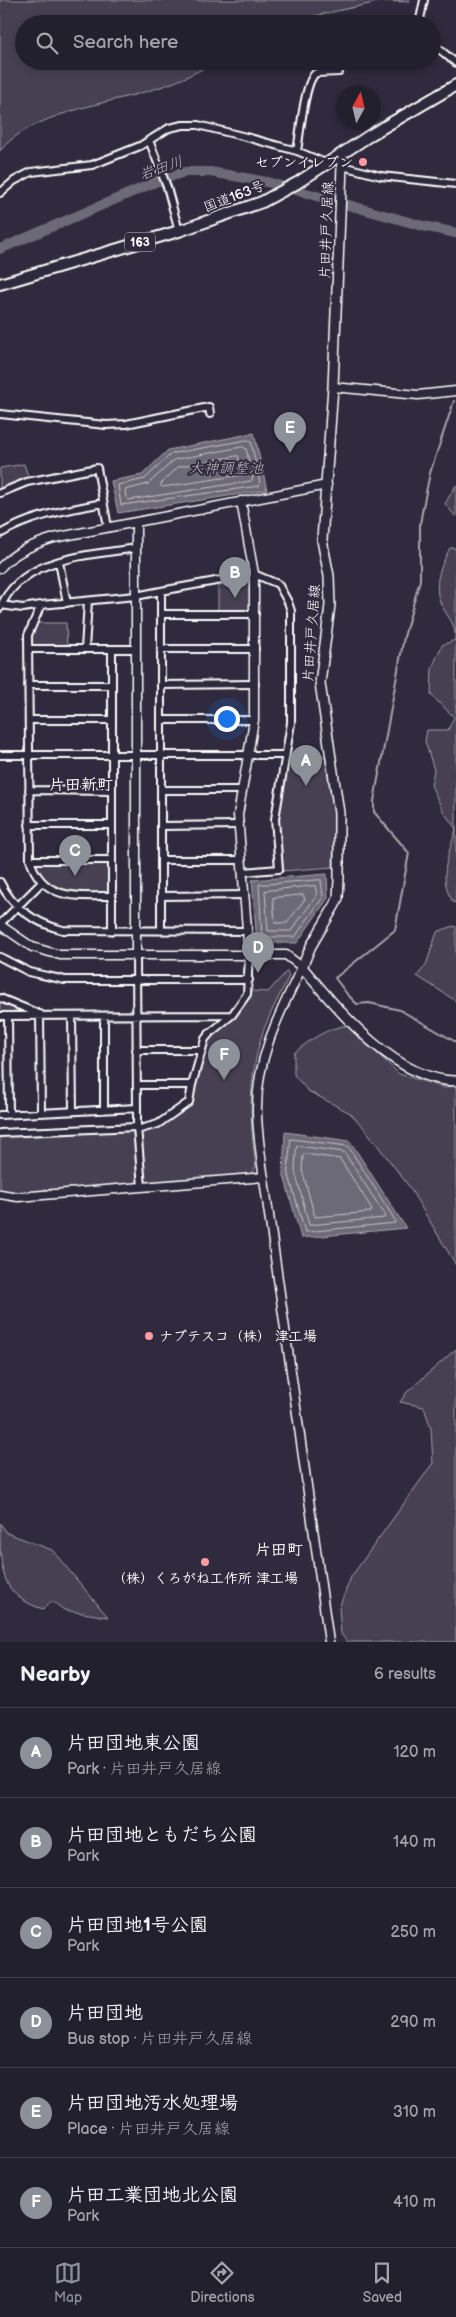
<!DOCTYPE html>
<html lang="en">
<head>
<meta charset="utf-8">
<style>
	:root { --surface:#23202e; --page:#2b2836; --text:#f1f3f6; --muted:#a3a3aa; --line:#403e4a; --accent:#8c9099 }
	body { margin:0; font-family:"Balsamiq Sans","Klee One",sans-serif; background:var(--page); color:var(--text) }
	.compass { position:absolute; left:336px; top:85px; width:45px; height:45px; border-radius:50%; background:var(--surface); box-shadow:0 2px 8px #0003; rotate:8deg }
	.you { position:absolute; left:226px; top:718px; width:18px; height:18px; margin:-12px; border:4px solid #fff; border-radius:50%; background:#1a73e8; box-shadow:0 0 0 8px #1a73e833 }
	.badge { display:grid; place-items:center; width:32px; height:32px; border-radius:50%; background:var(--accent); color:#fff; font-size:16px; font-weight:700 }
	.pin { position:absolute; translate:-50% -41px; filter:drop-shadow(0 1px 2px #0008) }
	.pin::after { content:''; position:absolute; top:26px; width:18px; height:15px; background:inherit; clip-path:polygon(0 0,100% 0,50% 100%) }
	.list { margin:0; padding:0; list-style:none }
	h2 { display:flex; justify-content:space-between; align-items:center; height:65px; margin:0; padding:0 20px; font-size:21px }
	h2 small { font-size:16px; font-weight:400; color:var(--muted) }
	.list li { display:grid; grid-template-columns:32px 1fr auto; gap:15px; align-items:center; box-sizing:border-box; height:90px; padding:0 20px; border-top:1px solid var(--line) }
	.list b { display:block; font-size:19px; white-space:nowrap }
	.list p { margin:0; font-size:16px; white-space:nowrap; color:var(--muted) }
	.list em { font-size:16px; font-style:normal; color:var(--muted) }
	.icon { flex:none; width:28px; height:28px; fill:none; stroke:currentColor; stroke-width:2; stroke-linecap:round; stroke-linejoin:round }
	.map { position:relative; flex:none; width:456px; height:1642px; overflow:hidden }
	.search { position:absolute; background:var(--surface); box-shadow:0 2px 8px #0003; left:15px; right:15px; top:15px; height:55px; display:flex; align-items:center; gap:12px; box-sizing:border-box; padding:0 18px; border-radius:28px; color:var(--muted); font-size:19px }
	.sheet { height:605px; background:var(--surface) }
	nav { display:flex; justify-content:space-around; align-items:center; box-sizing:border-box; height:70px; border-top:1px solid var(--line); background:var(--surface); font-size:14px; color:var(--muted) }
	nav a { display:grid; justify-items:center; gap:2px }
	nav .on { color:var(--accent) }
	.map>svg:first-child { display:block }
</style>
</head>
<body>
<div class="map">
<svg width="456" height="1642" viewBox="0 0 456 1642">
	<rect width="100%" height="100%" fill="#2f2a3d"/>
	<filter id="ink" filterUnits="userSpaceOnUse"><feTurbulence type="fractalNoise" baseFrequency=".02" numOctaves="2"/><feDisplacementMap in="SourceGraphic" scale="10" xChannelSelector="R" yChannelSelector="G"/><feConvolveMatrix kernelMatrix="1 2 1 2 8 2 1 2 1" color-interpolation-filters="sRGB"/></filter>
	<g filter="url(#ink)">
		<path fill="#464152" stroke="#a2a0a8" d="M0 0H410L409 2 383 1 300 19 266 15H249L247 24H24V61H215C194 75 172 84 148 91 105 104 29 114 0 151Z
			M24 464 29 479 0 490V468Z
			M456 485V517L445 504Z
			M450 548H456V903L453 902C437 878 449 854 456 829L443 811 431 785 434 770 425 741 427 730H448L454 717 431 695 432 668 442 645 455 640C456 622 448 619 441 604 432 585 441 565 450 548Z
			M247 580 251 582V609L249 612H218V586Z
			M35 623H66L67 646H34L31 644Z
			M288 756H325L334 815 333 867 282 871 278 819Z
			M37 863H106L109 866V890L106 893C74 893 56 896 35 867Z
			M453 926 456 927V1001L417 976 426 965 437 932Z
			M287 971 289 976C281 993 271 1011 264 1029 248 1075 249 1119 256 1167L250 1175 16 1194 0 1190V1135L131 1129 143 1131 191 1104 206 1046C217 1024 243 1017 251 991L268 992Z
			M0 1001 16 1008 17 1012 0 1013Z
			M348 1025 399 1074 446 1088 456 1079V1265L408 1185 365 1129 350 1113 308 1091 294 1075V1053C311 1039 325 1029 348 1025Z
			M456 1349V1642H347L341 1634 339 1608 351 1577 433 1463 431 1429 424 1407 400 1402 407 1392Z
			M0 1523 7 1533 52 1550 108 1617 64 1610 52 1601 43 1609C0 1596 0 1570 0 1523Z"/>
		<path fill="#6d6a77" stroke="#a7a6ad" d="M254 433 267 490 118 513 111 481 142 475 168 450Z
			M327 874 328 898 297 943H257L252 880Z
			M285 1132 350 1141 406 1228 301 1238 283 1172Z"/>
		<g fill="none" stroke-linecap="round" stroke-linejoin="round">
			<path stroke="#c5c3c9" stroke-width="1" d="M248 440 251 442 260 483 259 486 121 505 118 485 145 479 171 454Z
				M243 447 246 449 253 478 251 481 129 500 126 498 125 490 148 484 174 460Z
				M238 456 243 472 242 475 163 487 160 485 178 467Z
				M321 880 323 897 295 937H262L259 885Z
				M315 886 317 895 291 931H268L265 891Z
				M303 895 305 899 287 923H275L273 898Z
				M291 1139 348 1146 395 1220V1223L305 1232 288 1172Z
				M297 1146 344 1152 385 1215 384 1218 309 1225 295 1171Z
				M305 1154 340 1159 372 1209 371 1212 315 1217 302 1170 303 1156Z"/>
			<path stroke="#a7a6ad" stroke-width="2" d="M454 401 430 473 423 507 420 524V580L404 637 374 801V812L409 853 395 930 335 978 347 994 357 1004 369 1003 400 1010 456 1042"/>
			<path stroke="#6d6a77" stroke-width="10" d="M0 249 158 181 184 172H210L240 177 267 182 423 226 456 233"/>
			<g stroke="#fff" stroke-width="10">
				<path id="minor" d="M419 24 424 0
					M432 43 456 63
					M149 140 167 187 179 231
					M297 151C300 136 304 81 316 73L339 72 341 61
					M342 166 381 176 456 184
					M0 193 14 181 31 172 92 165 140 146 169 128 183 125H198L246 137 297 151 328 164
					M0 414 106 425 126 424 209 407 210 414
					M0 493 27 482 97 468 108 527
					M0 534C32 515 67 510 103 503
					M59 562 67 603
					M0 605 23 608 41 605
					M0 608C22 556 88 556 136 548
					M161 614H255
					M28 649H136
					M85 649 88 601
					M112 649V931
					M161 649H255
					M28 685H112
					M161 685 255 684
					M29 720H112
					M161 720H254
					M0 755H285
					M29 790 112 791
					M161 790H242
					M29 825H112
					M161 826 239 825
					M30 860H112
					M161 860H242
					M0 882C13 909 35 923 63 930L248 931
					M112 896C77 896 43 901 30 860L28 635 41 605 136 596 161 591
					M161 896 245 895
					M0 924 42 882
					M161 931V591L254 574 278 584 288 602 291 611V723L275 819 279 869 243 872
					M0 957 29 972 65 980H249
					M0 998 37 1013
					M40 1014 41 1113
					M0 1016 232 1015
					M8 1016 9 1114
					M72 1016 73 1111
					M136 1050H201
					M137 1085H192L205 1039 210 1033 232 1015 247 994 249 955
					M104 1110V1016
					M0 1115 137 1108 136 956
					M137 1127 142 1187
					M137 1130 158 1124 189 1102 192 1085
					M0 1133 137 1127V1108"/>
			</g>
			<g stroke="#fff" stroke-width="11">
				<path id="tertiary" d="M333 387 418 395 456 391
					M241 501 254 574V720L238 815 249 955
					M136 523V956
					M0 568C14 552 34 544 54 538L327 485
					M0 925 32 947 60 955H286L302 967C279 1014 256 1058 257 1112 257 1129 260 1147 262 1165L329 1642
					M0 1194 18 1197 264 1177"/>
			</g>
			<g stroke="#fff" stroke-width="12">
				<path id="secondary" d="M341 156 342 166 333 387 322 540 329 576 330 605 320 683 339 813V880L338 898 335 905 311 946 302 967C338 1010 396 1081 456 1081"/>
			</g>
			<g stroke="#fff" stroke-width="14">
				<path id="trunk" d="M0 284 179 231 262 202 297 183 372 134 456 85"/>
			</g>
			<use href="#minor" stroke="#2f2a3d" stroke-width="6"/>
			<use href="#tertiary" stroke="#2f2a3d" stroke-width="8"/>
			<use href="#secondary" stroke="#2f2a3d" stroke-width="9"/>
			<use href="#trunk" stroke="#2f2a3d" stroke-width="10"/>
		</g>
	</g>
	<g fill="#ff9aa2" stroke="#2f2a3d" stroke-width="2">
		<circle cx="363" cy="162" r="5"/>
		<circle cx="149" cy="1336" r="5"/>
		<circle cx="205" cy="1562" r="5"/>
	</g>
	<g text-anchor="middle" stroke-width="4" stroke-linejoin="round" paint-order="stroke">
		<rect fill="#2f2a3d" stroke="#c1bfc5" stroke-width="1" x="125" y="232.5" width="30" height="19" rx="4"/>
		<g font-size="12" font-weight="bold" fill="#fff">
			<text x="140" y="246">163</text>
		</g>
		<g font-size="14" font-weight="bold" fill="#fff" stroke="#2f2a3d" text-anchor="end">
			<text x="353" y="167">セブンイレブン</text>
			<text x="159" y="1341" text-anchor="start">ナブテスコ（株） 津工場</text>
			<text x="205" y="1583" text-anchor="middle">（株）くろがね工作所 津工場</text>
		</g>
		<g font-size="14" fill="#fff" stroke="#2f2a3d">
			<text transform="translate(234 196) rotate(-21)" y="5">国道163号</text>
			<text transform="translate(326 230) rotate(-88)" y="5">片田井戸久居線</text>
			<text transform="translate(311 633) rotate(-86)" y="5">片田井戸久居線</text>
		</g>
		<g font-size="15" font-style="italic" fill="#b6b4bb" stroke="#2f2a3d">
			<text transform="translate(161 168) rotate(-19)" y="5">岩田川</text>
			<text x="226" y="473">大神調整池</text>
		</g>
		<g font-size="16" font-weight="bold" fill="#fff" stroke="#2f2a3d">
			<text x="81" y="790">片田新町</text>
			<text x="279" y="1555">片田町</text>
		</g>
	</g>
</svg>
<svg class="compass" viewBox="-18 -18 36 36"><path d="M0-13l5 13h-10z" fill="#e53935"/><path d="M0 13l5-13h-10z" fill="#a3a3aa"/></svg>
<div class="you"></div>
<div class="pin badge" style="left:306px;top:786px">A</div>
<div class="pin badge" style="left:235px;top:598px">B</div>
<div class="pin badge" style="left:75px;top:876px">C</div>
<div class="pin badge" style="left:258px;top:973px">D</div>
<div class="pin badge" style="left:290px;top:453px">E</div>
<div class="pin badge" style="left:224px;top:1080px">F</div>
<div class="search"><svg class="icon" aria-label="search" viewBox="0 0 24 24"><circle cx="10" cy="10" r="6"/><path d="M15 15l6 6"/></svg>Search here</div>
</div>
<section class="sheet">
<h2>Nearby<small>6 results</small></h2>
<ul class="list">
<li><span class="badge">A</span><div><b>片田団地東公園</b><p>Park · 片田井戸久居線</p></div><em>120 m</em></li>
<li><span class="badge">B</span><div><b>片田団地ともだち公園</b><p>Park</p></div><em>140 m</em></li>
<li><span class="badge">C</span><div><b>片田団地1号公園</b><p>Park</p></div><em>250 m</em></li>
<li><span class="badge">D</span><div><b>片田団地</b><p>Bus stop · 片田井戸久居線</p></div><em>290 m</em></li>
<li><span class="badge">E</span><div><b>片田団地汚水処理場</b><p>Place · 片田井戸久居線</p></div><em>310 m</em></li>
<li><span class="badge">F</span><div><b>片田工業団地北公園</b><p>Park</p></div><em>410 m</em></li>
</ul>
</section>
<nav>
<a class="on"><svg class="icon" aria-label="map" viewBox="0 0 24 24"><path d="M3 6l6-2 6 2 6-2v14l-6 2-6-2-6 2zM9 4v14M15 6v14"/></svg>Map</a>
<a><svg class="icon" aria-label="directions" viewBox="0 0 24 24"><path d="M12 3l9 9-9 9-9-9zM9 14v-3h6M13 9l2 2-2 2"/></svg>Directions</a>
<a><svg class="icon" aria-label="saved" viewBox="0 0 24 24"><path d="M7 4h10v16l-5-4-5 4z"/></svg>Saved</a>
</nav>
</body>
</html>
